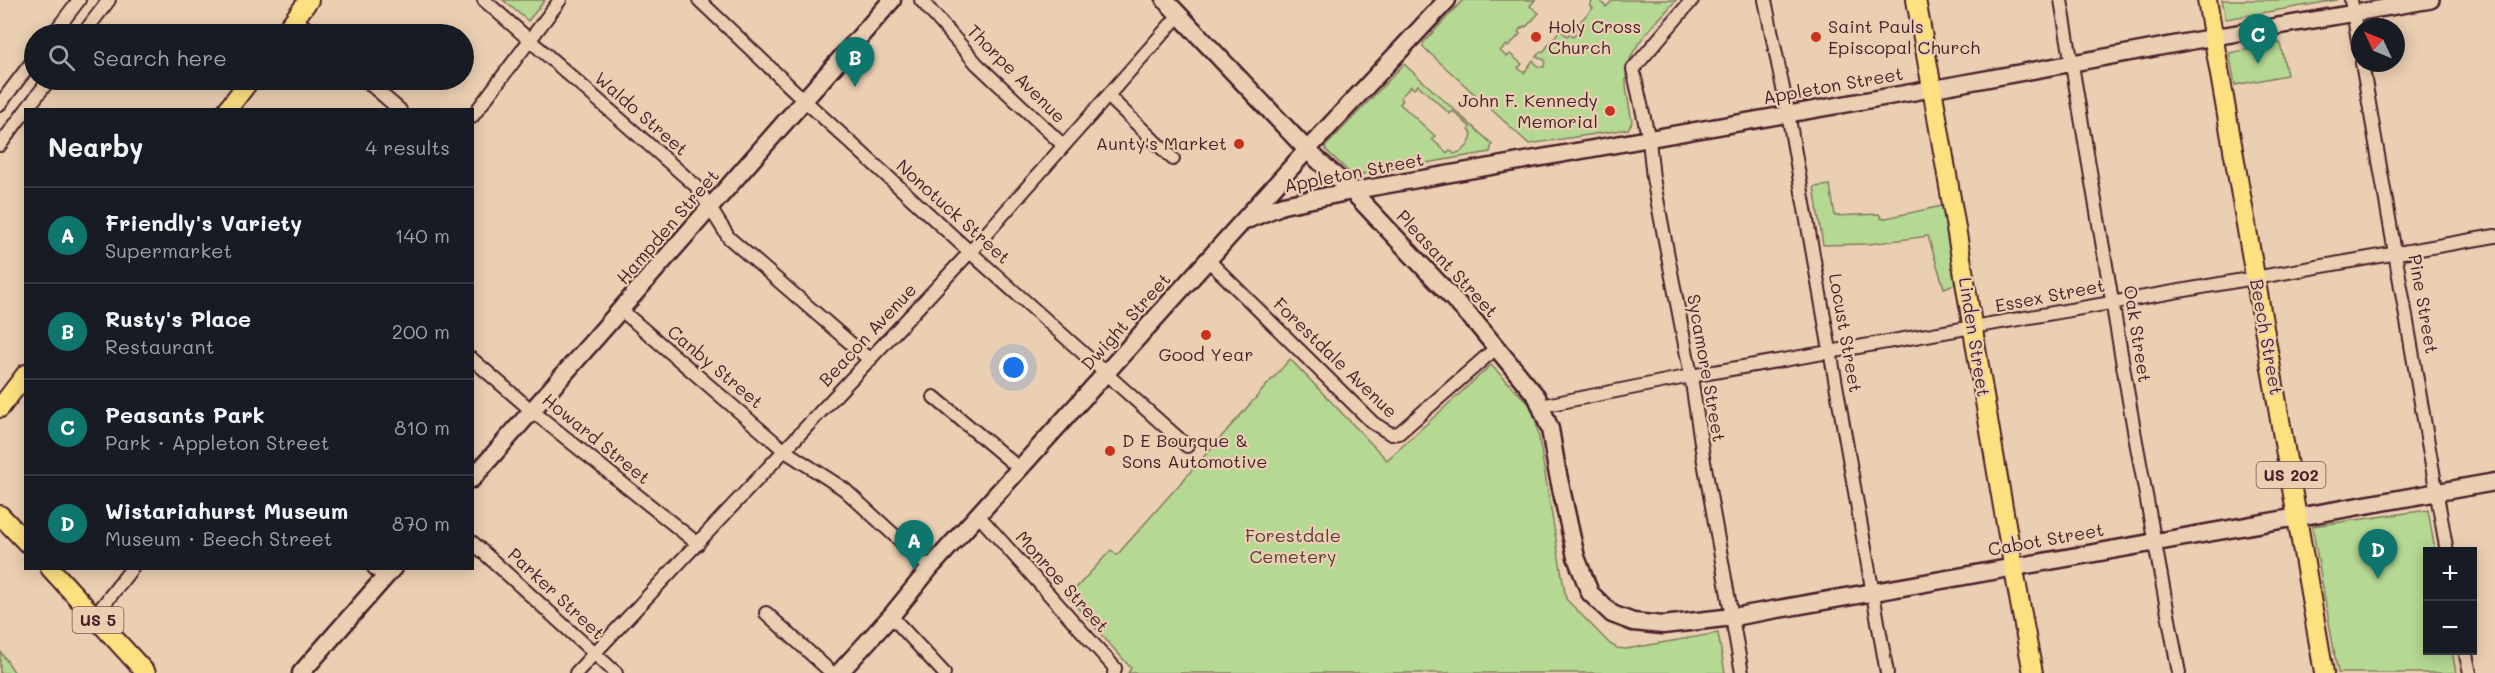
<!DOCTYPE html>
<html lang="en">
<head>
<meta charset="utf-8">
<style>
	:root { --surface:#171b24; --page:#20242c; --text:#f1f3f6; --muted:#9ea1a6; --line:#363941; --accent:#0f766e }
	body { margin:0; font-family:Mali,sans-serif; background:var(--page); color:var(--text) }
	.controls { position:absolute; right:18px; bottom:18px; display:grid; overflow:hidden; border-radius:0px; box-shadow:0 3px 15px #0003 }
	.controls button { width:54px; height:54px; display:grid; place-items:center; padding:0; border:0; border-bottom:2px solid var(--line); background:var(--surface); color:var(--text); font:30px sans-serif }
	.compass { position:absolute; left:2351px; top:18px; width:54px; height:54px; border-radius:50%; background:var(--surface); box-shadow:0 3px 15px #0003; rotate:314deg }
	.you { position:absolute; left:1014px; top:368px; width:21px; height:21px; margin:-15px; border:4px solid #fff; border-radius:50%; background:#1a73e8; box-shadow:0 0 0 9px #1a73e833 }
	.badge { display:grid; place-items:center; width:39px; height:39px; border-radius:50%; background:var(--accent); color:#fff; font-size:20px; font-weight:700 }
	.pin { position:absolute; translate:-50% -50px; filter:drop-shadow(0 2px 3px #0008) }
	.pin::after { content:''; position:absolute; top:32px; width:21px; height:18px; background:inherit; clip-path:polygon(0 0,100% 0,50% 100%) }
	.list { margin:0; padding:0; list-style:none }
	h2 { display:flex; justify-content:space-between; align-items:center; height:78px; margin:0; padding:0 24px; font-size:26px }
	h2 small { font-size:20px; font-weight:400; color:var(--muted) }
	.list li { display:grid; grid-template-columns:39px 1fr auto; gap:18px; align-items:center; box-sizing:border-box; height:96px; padding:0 24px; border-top:2px solid var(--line) }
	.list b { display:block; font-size:22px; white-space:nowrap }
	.list p { margin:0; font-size:20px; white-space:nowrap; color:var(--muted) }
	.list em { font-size:20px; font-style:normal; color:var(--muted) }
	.icon { flex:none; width:33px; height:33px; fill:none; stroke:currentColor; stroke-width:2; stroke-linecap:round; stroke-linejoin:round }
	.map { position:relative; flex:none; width:2495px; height:673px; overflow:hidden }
	.search { position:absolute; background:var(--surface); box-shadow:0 3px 15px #0003; left:24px; top:24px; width:450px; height:66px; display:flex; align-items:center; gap:15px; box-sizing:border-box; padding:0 21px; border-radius:33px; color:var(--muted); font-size:22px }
	.panel { position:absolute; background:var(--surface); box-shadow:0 3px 15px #0003; left:24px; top:108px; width:450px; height:462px; border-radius:0px }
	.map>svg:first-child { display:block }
</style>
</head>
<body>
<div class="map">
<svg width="2495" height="673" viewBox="0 0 2495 673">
	<rect width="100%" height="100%" fill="#ebcfb2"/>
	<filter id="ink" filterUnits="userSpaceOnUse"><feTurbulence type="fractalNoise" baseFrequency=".0167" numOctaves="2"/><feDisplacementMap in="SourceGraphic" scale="12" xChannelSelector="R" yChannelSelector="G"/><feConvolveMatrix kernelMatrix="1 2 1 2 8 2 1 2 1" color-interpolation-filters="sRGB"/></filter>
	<g filter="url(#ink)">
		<path fill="#b5d892" stroke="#807c5e" stroke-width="1.5" fill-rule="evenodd" d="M503 0H545L528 21Z
			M1463 0H1535L1530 6 1539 13 1526 27 1524 26 1518 32 1520 34 1508 47 1506 45 1500 51 1507 57 1510 54 1522 64 1518 68 1524 73 1533 60 1538 67H1544L1545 60 1536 57 1541 51 1543 52 1560 30 1567 36 1569 34 1573 37 1579 31 1575 27 1593 8 1590 5 1593 0H1599L1606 7 1613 0H1676C1658 22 1628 46 1626 76 1625 91 1630 108 1632 122L1628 129 1529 144 1423 47V43Z
			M2222 0H2337L2226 19Z
			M2280 43 2287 75 2235 85 2229 53Z
			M1404 64 1492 144 1490 152 1356 175 1350 173 1326 150 1325 147ZM1418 85 1450 114 1453 111 1470 127 1469 130 1472 133C1471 144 1465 151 1454 154L1450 150 1447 153 1432 139 1435 136 1400 104 1403 100 1400 98 1411 86 1414 89Z
			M1830 185 1835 216 1879 214 1882 219 1942 206 1955 284 1944 288 1928 236 1869 244 1823 245 1814 187Z
			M1290 359 1387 460 1491 365 1534 409 1566 599 1610 644 1617 648 1626 649 1718 633 1725 673H1128L1131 668 1068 597 1111 550 1117 555Z
			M2428 510 2435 551 2428 552V650L2452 651 2456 673H2338L2312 526Z
			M0 651 15 673H0Z"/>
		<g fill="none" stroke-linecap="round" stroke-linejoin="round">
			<g stroke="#4a1f2b" stroke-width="16">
				<path id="minor" d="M484 0 696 186 729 238 870 360
					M699 0 804 100 970 252 1187 446
					M921 0 977 64 1063 145
					M1692 0 1633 69 1649 140 1653 178 1691 376 1703 456 1742 673
					M1765 0 1788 113 1887 673
					M2061 0 2135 436 2179 673
					M2351 0 2360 52
					M295 19 314 34
					M53 34 79 0
					M83 34 109 0
					M2362 63 2447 552
					M365 80 400 110
					M1108 96 1173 159
					M0 104 34 59
					M26 110 49 80
					M472 117 560 0
					M0 145 26 110
					M1208 260 1373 423 1391 434 1399 433 1497 347
					M621 310 785 451 844 489 930 568
					M472 359 531 410 698 544
					M934 397 1020 469
					M1541 406 1691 376 2495 236
					M978 515 1115 668 1114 673
					M472 542 616 673
					M374 568 385 578
					M766 613 832 673
					M95 616 132 568
					M891 616 944 673
					M2465 650 2470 673
					M576 673 970 252 1179 15"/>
			</g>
			<g stroke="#4a1f2b" stroke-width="20">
				<path id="tertiary" d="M1352 191 1948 86 2214 37 2431 0"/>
			</g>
			<g stroke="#4a1f2b" stroke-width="21">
				<path id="secondary" d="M1165 0 1307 150 1352 191 1476 323 1537 397 1550 429 1557 470 1576 557 1590 593 1612 614 1633 622 1663 625 1733 617 2495 482
					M1249 219 1283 205 1352 191
					M472 479 892 0
					M301 673 393 568
					M839 673 891 616 930 568 1307 150 1447 0"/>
			</g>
			<g stroke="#4a1f2b" stroke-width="22">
				<path id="primary" d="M1916 0C1958 224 1990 449 2033 673
					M2207 0 2324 673
					M283 34 309 0
					M227 110 250 80
					M0 408 26 374
					M0 515 26 542
					M50 568 146 673"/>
			</g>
			<use href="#minor" stroke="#ebcfb2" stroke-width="12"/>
			<use href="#tertiary" stroke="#ebcfb2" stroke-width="15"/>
			<use href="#secondary" stroke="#ebcfb2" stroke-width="16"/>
			<use href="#primary" stroke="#fde080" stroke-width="18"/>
		</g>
	</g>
	<g fill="#c8321e" stroke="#ebcfb2" stroke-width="2">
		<circle cx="1536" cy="37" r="6"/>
		<circle cx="1816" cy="37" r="6"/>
		<circle cx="1610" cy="111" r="6"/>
		<circle cx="1239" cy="144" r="6"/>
		<circle cx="1206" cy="335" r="6"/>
		<circle cx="1110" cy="451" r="6"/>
	</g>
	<g text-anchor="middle" stroke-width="4.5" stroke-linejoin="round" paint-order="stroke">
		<g fill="#ebcfb2" stroke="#7a5454" stroke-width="1.5">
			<rect x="2256.5" y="462" width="69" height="26" rx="4.5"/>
			<rect x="72.5" y="607" width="51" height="26" rx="4.5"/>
		</g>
		<g font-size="16" font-weight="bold" fill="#4a1f2b">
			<text x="2291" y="481">US 202</text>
			<text x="98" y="626">US 5</text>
		</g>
		<g font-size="18" fill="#4a1f2b" stroke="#ebcfb2" text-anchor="start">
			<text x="1548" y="33">Holy Cross<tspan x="1548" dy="21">Church</tspan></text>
			<text x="1828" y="33">Saint Pauls<tspan x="1828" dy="21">Episcopal Church</tspan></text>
			<text x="1598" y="107" text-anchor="end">John F. Kennedy<tspan x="1598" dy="21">Memorial</tspan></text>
			<text x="1227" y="150" text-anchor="end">Aunty's Market</text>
			<text x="1206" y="361" text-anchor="middle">Good Year</text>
			<text x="1122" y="447">D E Bourque &amp;<tspan x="1122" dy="21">Sons Automotive</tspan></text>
		</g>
		<g font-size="18" fill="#4a1f2b" stroke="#ebcfb2">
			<text transform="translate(1016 74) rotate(45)" y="6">Thorpe Avenue</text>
			<text transform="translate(1833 86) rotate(-10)" y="6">Appleton Street</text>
			<text transform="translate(641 114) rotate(41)" y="6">Waldo Street</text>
			<text transform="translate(1354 173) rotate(-11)" y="6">Appleton Street</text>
			<text transform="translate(953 212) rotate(42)" y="6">Nonotuck Street</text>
			<text transform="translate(668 227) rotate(-49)" y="6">Hampden Street</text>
			<text transform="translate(1447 264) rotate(47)" y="6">Pleasant Street</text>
			<text transform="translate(2050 296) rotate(-11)" y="6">Essex Street</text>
			<text transform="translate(2423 304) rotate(80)" y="6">Pine Street</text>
			<text transform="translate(1126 322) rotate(-48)" y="6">Dwight Street</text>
			<text transform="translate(1845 333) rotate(80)" y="6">Locust Street</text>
			<text transform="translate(2137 334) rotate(81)" y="6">Oak Street</text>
			<text transform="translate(868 335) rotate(-47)" y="6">Beacon Avenue</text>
			<text transform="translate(1974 337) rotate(81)" y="6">Linden Street</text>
			<text transform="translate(2266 337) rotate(80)" y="6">Beech Street</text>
			<text transform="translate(1335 358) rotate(44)" y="6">Forestdale Avenue</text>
			<text transform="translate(715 367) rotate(40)" y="6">Canby Street</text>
			<text transform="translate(1706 368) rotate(80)" y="6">Sycamore Street</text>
			<text transform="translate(596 439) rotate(39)" y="6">Howard Street</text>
			<text transform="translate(2046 540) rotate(-10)" y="6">Cabot Street</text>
			<text transform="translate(1062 582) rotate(48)" y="6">Monroe Street</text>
			<text transform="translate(556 594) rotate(43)" y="6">Parker Street</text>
		</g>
		<g font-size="18" fill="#5a3b3a" stroke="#ebcfb2">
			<text x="1293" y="542">Forestdale<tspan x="1293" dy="21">Cemetery</tspan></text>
		</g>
	</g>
</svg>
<div class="controls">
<button>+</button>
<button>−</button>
</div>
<svg class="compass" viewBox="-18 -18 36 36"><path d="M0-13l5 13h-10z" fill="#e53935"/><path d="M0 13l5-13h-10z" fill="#9ea1a6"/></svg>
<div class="you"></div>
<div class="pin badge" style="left:914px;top:570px">A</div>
<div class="pin badge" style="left:855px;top:87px">B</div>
<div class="pin badge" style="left:2258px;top:64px">C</div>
<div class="pin badge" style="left:2378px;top:579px">D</div>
<div class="search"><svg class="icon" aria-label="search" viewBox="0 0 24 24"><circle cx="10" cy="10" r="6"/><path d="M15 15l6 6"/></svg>Search here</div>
<section class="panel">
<h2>Nearby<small>4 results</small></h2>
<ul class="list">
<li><span class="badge">A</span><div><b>Friendly's Variety</b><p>Supermarket</p></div><em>140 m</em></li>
<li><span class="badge">B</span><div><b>Rusty's Place</b><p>Restaurant</p></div><em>200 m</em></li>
<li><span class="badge">C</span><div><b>Peasants Park</b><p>Park · Appleton Street</p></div><em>810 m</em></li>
<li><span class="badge">D</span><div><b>Wistariahurst Museum</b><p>Museum · Beech Street</p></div><em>870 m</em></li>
</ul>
</section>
</div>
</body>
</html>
